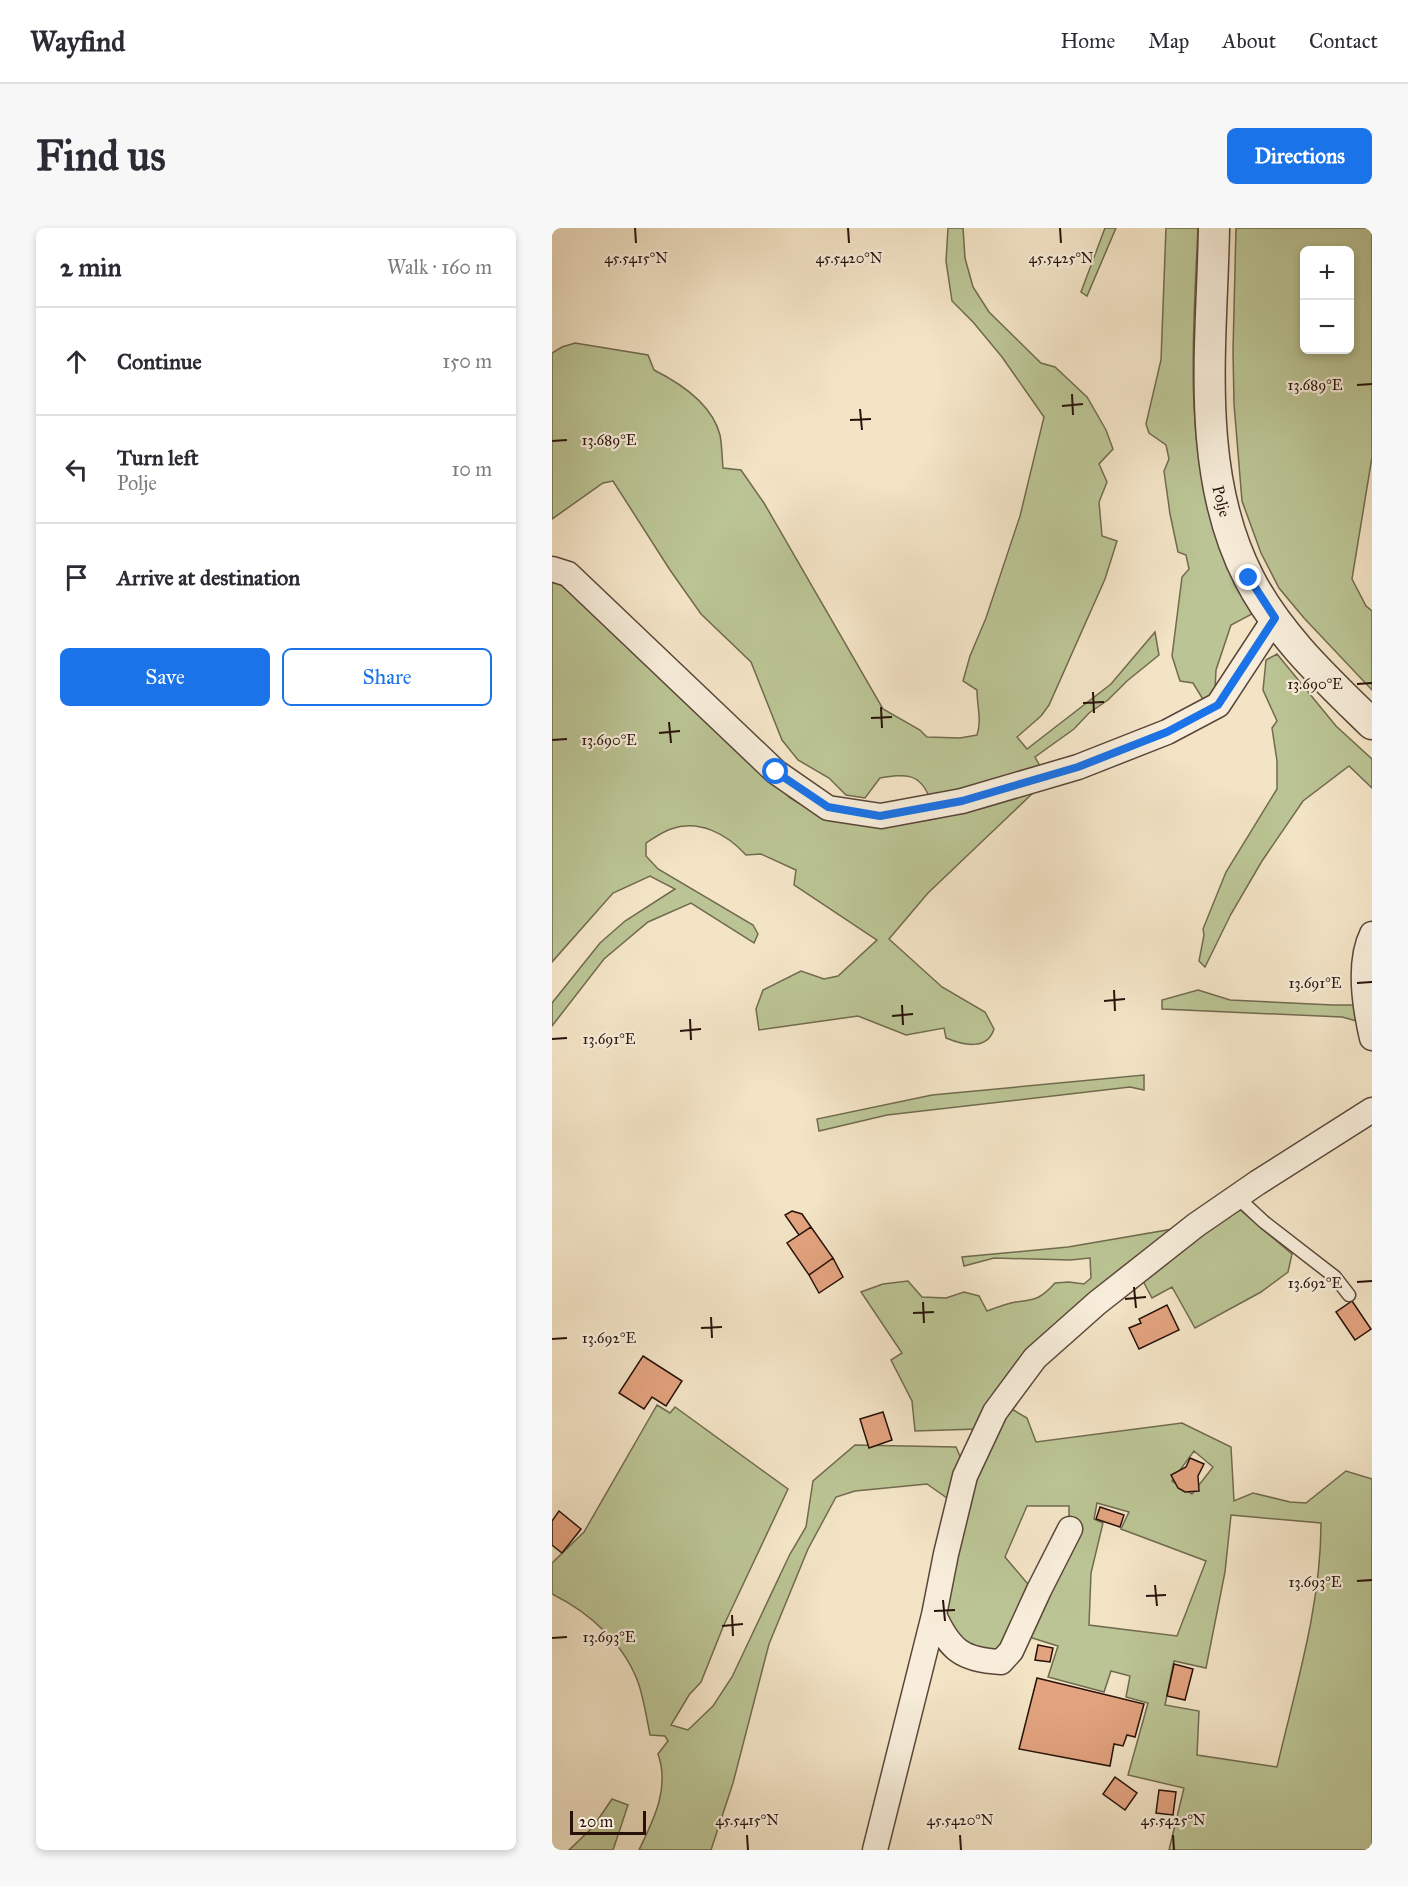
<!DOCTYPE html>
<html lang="en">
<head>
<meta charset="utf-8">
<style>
	:root { --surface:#fff; --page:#f7f7f7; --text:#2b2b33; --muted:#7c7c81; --line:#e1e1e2; --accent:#1a73e8 }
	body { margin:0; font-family:"IM FELL Great Primer",serif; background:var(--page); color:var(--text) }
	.controls { position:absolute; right:18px; top:18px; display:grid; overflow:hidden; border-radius:9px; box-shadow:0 3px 9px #0003 }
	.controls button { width:54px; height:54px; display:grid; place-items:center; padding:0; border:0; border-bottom:2px solid var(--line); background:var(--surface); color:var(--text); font:30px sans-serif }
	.scale { position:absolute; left:18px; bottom:15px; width:76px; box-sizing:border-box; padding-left:6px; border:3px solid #27110a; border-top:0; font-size:16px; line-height:21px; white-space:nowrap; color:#27110a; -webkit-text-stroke:4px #f7edda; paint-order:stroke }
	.stop { position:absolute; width:18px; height:18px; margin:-14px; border:4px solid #1a73e8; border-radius:50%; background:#fff }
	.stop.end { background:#1a73e8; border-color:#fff; box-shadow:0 2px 6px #0008 }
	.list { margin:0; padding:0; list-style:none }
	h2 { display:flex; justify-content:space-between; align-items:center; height:78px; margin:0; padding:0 24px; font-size:26px }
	h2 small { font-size:20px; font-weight:400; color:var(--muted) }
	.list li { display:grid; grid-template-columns:39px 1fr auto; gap:18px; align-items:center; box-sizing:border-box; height:108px; padding:0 24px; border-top:2px solid var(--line) }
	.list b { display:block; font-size:22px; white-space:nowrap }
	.list p { margin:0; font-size:20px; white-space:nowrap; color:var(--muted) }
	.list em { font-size:20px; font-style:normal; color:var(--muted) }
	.actions { display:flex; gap:12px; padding:18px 24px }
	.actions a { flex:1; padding:14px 0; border:2px solid var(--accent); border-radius:9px; text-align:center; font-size:21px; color:var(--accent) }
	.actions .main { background:var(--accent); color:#fff }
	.icon { flex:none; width:33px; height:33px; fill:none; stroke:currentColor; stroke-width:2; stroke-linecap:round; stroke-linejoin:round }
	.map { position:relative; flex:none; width:820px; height:1622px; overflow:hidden; border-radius:9px }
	header { display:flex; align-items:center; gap:36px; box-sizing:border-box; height:84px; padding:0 30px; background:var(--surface); border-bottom:2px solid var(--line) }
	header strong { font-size:28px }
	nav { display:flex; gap:33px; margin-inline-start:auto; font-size:21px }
	.intro { display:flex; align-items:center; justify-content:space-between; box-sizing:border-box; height:144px; padding:0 36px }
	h1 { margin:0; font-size:42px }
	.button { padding:15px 27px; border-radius:9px; background:var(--accent); color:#fff; font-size:21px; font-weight:700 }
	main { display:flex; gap:36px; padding:0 36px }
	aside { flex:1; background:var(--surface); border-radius:9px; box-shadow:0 3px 9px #0003 }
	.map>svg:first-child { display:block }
</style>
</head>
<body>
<header>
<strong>Wayfind</strong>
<nav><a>Home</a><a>Map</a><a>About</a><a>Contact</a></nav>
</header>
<div class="intro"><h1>Find us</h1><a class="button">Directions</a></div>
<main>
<aside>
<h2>2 min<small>Walk · 160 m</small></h2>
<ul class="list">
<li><svg class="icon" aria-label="ahead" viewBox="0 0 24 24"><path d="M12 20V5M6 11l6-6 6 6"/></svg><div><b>Continue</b></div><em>150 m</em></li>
<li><svg class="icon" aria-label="left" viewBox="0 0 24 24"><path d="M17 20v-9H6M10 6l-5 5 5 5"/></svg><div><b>Turn left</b><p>Polje</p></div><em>10 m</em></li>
<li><svg class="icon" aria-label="arrive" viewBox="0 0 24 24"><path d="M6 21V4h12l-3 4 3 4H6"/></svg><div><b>Arrive at destination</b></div></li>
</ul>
<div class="actions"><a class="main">Save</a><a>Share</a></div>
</aside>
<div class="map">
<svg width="820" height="1622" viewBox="0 0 820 1622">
	<rect width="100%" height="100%" fill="#f3e4c6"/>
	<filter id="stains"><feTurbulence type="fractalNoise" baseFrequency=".00333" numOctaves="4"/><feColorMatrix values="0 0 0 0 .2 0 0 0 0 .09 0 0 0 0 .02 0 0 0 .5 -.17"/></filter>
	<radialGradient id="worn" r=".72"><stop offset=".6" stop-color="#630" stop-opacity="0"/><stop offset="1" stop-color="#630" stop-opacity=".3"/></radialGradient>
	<path fill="#bbc494" stroke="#716a4f" stroke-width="1.5" fill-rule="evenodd" d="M396 0H411L413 30 421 59 437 84 489 135 503 139 535 169 554 202 561 221 547 236 555 254 547 274 550 308 565 313 553 351 497 477 489 488 465 509 475 521 559 456 603 404 607 427 575 453 556 472 537 485 522 501 483 529 489 540 378 571C368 544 353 546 328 550L313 570 294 567 277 550 246 532 230 512 199 434 149 386 118 342 61 253 51 255 0 291V125L10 119 23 115 96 127 102 142C128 155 160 176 168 207 170 217 170 229 171 240L189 242 212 275 331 481 368 502 375 509 408 510 425 507C430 492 425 478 425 462L411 453 418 428 434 390 468 288 492 189 450 129 421 94 400 73 394 33Z
		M553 0H564L535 68 529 64Z
		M614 0H646C642 92 633 197 658 286 662 303 668 321 676 337 683 354 693 369 700 386L679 397 664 442 663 462 652 473 641 455 628 453 620 428 630 349 637 341 634 327 626 324 618 286 612 243 617 231 614 217 597 205 594 196 609 132Z
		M684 0H820V229L800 351 814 378 820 383V462L752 390 727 360 709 325 690 273 682 176 681 123ZM798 22V122H752V22Z
		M0 344 111 447 238 570 275 592 332 599 377 592 431 580 482 564 376 665 337 711 390 759 433 784 442 801C435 823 411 817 394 810L392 800 354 807 306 788 207 802 204 781 211 762 249 743 272 751 286 748 325 712 242 657 244 642 209 626 194 627C175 606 147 591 119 601 110 604 102 610 94 615V628L106 641 201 697 206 706 202 715 139 675 96 694 52 731 0 798V775L48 715 73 693 123 661 98 648 61 665 0 734Z
		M725 426 784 498 820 531V560L797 538 751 573 710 633 679 686 653 739 647 733 652 707 651 701 674 644 725 561V533L720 500 725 493 711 462 714 432Z
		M646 762 678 772 781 777H805L808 794 790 789 610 781V772Z
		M592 847V862L578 859 335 887 267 903 265 891 380 867Z
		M686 980 740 1026 736 1044 709 1064 643 1100 620 1059 600 1070 591 1053 640 1012Z
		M627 1000 426 1201 363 1203 360 1173 339 1132 350 1125 309 1064 331 1056 356 1053 370 1069 394 1070 412 1064 427 1068 435 1083C443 1080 451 1077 459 1075 481 1071 486 1074 503 1055L517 1054 532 1056 539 1050 538 1030 518 1032 442 1030 412 1038 410 1029 516 1019Z
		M105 1177 118 1185 123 1179 236 1261 171 1399 149 1454 137 1467 119 1497 136 1502 161 1478 180 1449 238 1326 254 1299 261 1253 303 1217 404 1219 411 1235 402 1275 375 1256 303 1263 284 1269 256 1321 217 1416 181 1555 159 1622H87C102 1591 118 1560 106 1526L116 1513 113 1508 98 1507C95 1491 92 1473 87 1457 73 1416 38 1385 0 1366V1335L32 1304Z
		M458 1180 475 1190 484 1214 630 1195 679 1219 682 1273 701 1265 738 1274 754 1275 794 1243 820 1251V1622H617L632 1560 576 1547 596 1475 574 1469 578 1448 559 1443 552 1464 496 1449 506 1418 477 1409 517 1294V1278H475L453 1329 481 1362 443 1430 398 1406 388 1380 420 1248ZM642 1223 661 1239 640 1266 620 1253ZM545 1275 577 1284 569 1301 654 1333 625 1408 537 1397 539 1345 551 1295 542 1291ZM679 1287 769 1295C769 1378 744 1458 725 1539L645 1527 647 1483 613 1477 622 1433 654 1440 673 1344Z
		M60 1571 76 1577 61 1622H17L41 1599Z"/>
	<path fill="#e3a37f" stroke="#27110a" stroke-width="1.5" d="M240 983 250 986 259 999 247 1007 233 987Z
		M259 999 281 1030 257 1047 235 1015Z
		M281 1030 291 1049 267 1065 257 1047Z
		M800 1073 819 1101 803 1112 784 1084Z
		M615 1077 627 1102 587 1121 577 1100 589 1095 587 1091Z
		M91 1128 130 1153 114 1178 100 1169 92 1181 67 1165Z
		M331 1184 340 1212 317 1220 308 1191Z
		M638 1230 652 1236 646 1248 647 1263 633 1264 626 1260 619 1247 634 1239Z
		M548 1279 572 1287 568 1299 544 1291Z
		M7 1283 29 1301 10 1325 0 1317V1293Z
		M486 1417 501 1420 498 1434 483 1432Z
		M622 1436 641 1441 633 1472 615 1468Z
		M485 1450 592 1476 583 1509 575 1507 571 1518 562 1516 558 1538 467 1521Z
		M563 1549 585 1565 573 1582 551 1566Z
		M607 1562 624 1564 621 1587 604 1585Z"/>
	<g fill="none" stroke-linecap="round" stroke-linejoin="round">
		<g stroke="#5a4639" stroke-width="15">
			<path id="service" d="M685 969 712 994 783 1049 797 1067"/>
		</g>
		<g stroke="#5a4639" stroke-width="27">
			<path id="minor" d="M0 341 16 346 224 544 276 580 329 588 410 573 526 539 615 504 666 477 723 390
				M820 706C806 734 813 780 820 810
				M382 1387C398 1422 410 1432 449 1434L459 1423 487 1362 518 1301
				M323 1622 382 1387 394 1326 413 1248 443 1184 483 1130 545 1075 644 997 705 955 820 882"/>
		</g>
		<g stroke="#5a4639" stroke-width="33">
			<path id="tertiary" d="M662 0C660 116 642 243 697 350 726 407 775 452 820 496"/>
		</g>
		<use href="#service" stroke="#f7edda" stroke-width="12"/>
		<use href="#minor" stroke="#f7edda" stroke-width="24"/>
		<use href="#tertiary" stroke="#f7edda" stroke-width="30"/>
	</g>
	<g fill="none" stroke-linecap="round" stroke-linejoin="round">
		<path stroke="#1a73e8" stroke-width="8" d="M224 544 276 579 328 588 410 573 526 539 615 504 666 477 723 390 697 350"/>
	</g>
	<path fill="none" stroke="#27110a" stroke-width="2" d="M83 0 84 15M296 0 297 15M508 0 509 15M805 157 820 156M520 166 521 187M510 178 531 176M308 181 310 202M298 192 319 191M0 213 15 212M805 456 820 455M541 464 542 485M531 475 552 474M329 479 330 500M319 490 340 489M117 494 119 515M107 505 128 503M0 512 15 511M805 755 820 754M562 762 563 783M552 773 573 771M350 777 351 797M340 788 361 786M138 791 139 812M128 803 149 801M0 811 15 810M805 1054 820 1053M582 1059 584 1080M573 1071 594 1069M371 1074 372 1095M361 1085 382 1084M159 1089 160 1110M149 1100 170 1099M0 1111 15 1110M805 1353 820 1352M603 1357 605 1378M594 1368 614 1367M391 1372 393 1393M382 1383 403 1382M180 1387 181 1408M170 1398 191 1396M0 1410 15 1409M195 1607 196 1622M408 1607 409 1622M621 1607 622 1622"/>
	<g text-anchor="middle" stroke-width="4.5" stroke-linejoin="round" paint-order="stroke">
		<g font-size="16" fill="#27110a" stroke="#f7edda">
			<text transform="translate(670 273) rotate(76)" y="6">Polje</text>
		</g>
	</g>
	<g font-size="15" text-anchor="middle" fill="#27110a" stroke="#f7edda" stroke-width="4.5" stroke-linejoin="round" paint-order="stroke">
		<text x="84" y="35">45.5415°N</text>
		<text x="297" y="35">45.5420°N</text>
		<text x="509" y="35">45.5425°N</text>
		<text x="763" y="162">13.689°E</text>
		<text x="57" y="217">13.689°E</text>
		<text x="763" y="461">13.690°E</text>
		<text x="57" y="517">13.690°E</text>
		<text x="763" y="760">13.691°E</text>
		<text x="57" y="816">13.691°E</text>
		<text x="763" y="1060">13.692°E</text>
		<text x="57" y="1115">13.692°E</text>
		<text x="763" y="1359">13.693°E</text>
		<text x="57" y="1414">13.693°E</text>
		<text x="195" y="1597">45.5415°N</text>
		<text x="408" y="1597">45.5420°N</text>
		<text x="621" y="1597">45.5425°N</text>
	</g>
	<rect width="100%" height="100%" filter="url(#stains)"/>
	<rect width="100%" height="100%" fill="url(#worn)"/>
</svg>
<div class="controls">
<button>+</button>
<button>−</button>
</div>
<div class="scale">20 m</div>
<div class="stop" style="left:224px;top:544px"></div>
<div class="stop end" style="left:697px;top:350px"></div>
</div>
</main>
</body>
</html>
